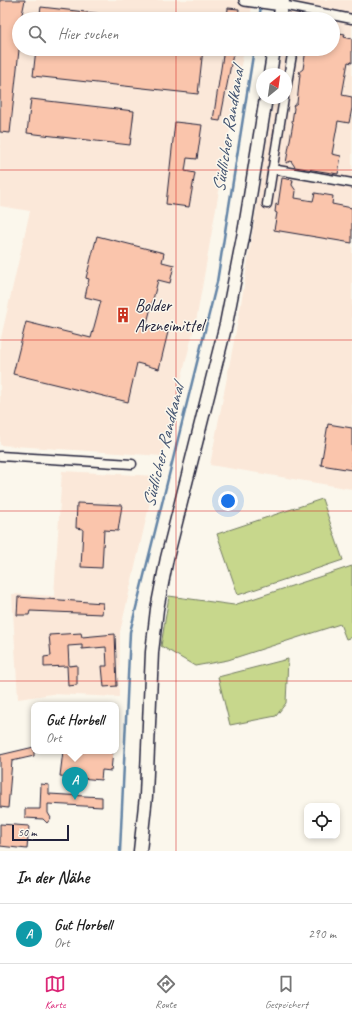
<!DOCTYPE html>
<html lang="de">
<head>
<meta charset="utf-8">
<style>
	:root { --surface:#fff; --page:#f2f2f2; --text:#222; --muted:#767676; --line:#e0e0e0; --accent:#db2777 }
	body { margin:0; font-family:Caveat,sans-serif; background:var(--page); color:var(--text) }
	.controls { position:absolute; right:12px; bottom:12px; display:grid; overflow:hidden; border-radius:8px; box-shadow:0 2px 6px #0003 }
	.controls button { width:36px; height:36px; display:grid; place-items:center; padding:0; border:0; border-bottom:1px solid var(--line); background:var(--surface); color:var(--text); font:20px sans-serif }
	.compass { position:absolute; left:256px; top:68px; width:36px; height:36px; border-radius:50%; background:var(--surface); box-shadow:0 2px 6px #0003; rotate:29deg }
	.scale { position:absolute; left:12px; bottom:10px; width:57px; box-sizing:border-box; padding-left:4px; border:2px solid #22223b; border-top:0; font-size:11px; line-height:14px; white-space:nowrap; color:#22223b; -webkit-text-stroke:3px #fbf7ec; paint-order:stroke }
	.you { position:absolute; left:228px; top:501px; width:14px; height:14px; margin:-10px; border:3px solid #fff; border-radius:50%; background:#1a73e8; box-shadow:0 0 0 6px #1a73e833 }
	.badge { display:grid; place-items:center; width:26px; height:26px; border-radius:50%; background:var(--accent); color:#fff; font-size:13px; font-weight:700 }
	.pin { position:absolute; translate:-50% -33px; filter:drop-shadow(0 1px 2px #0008) }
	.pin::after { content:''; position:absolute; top:21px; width:14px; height:12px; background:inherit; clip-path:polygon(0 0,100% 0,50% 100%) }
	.popup { position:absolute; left:31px; top:702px; width:88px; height:52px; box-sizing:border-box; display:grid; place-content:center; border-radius:8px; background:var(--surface); filter:drop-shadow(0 1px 3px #0005); font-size:13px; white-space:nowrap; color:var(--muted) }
	.popup b { font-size:15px; color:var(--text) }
	.popup::after { content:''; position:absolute; left:50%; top:100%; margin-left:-8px; border:8px solid transparent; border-top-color:var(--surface) }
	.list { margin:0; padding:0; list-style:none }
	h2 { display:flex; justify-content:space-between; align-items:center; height:52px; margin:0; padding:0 16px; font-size:17px }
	h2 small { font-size:13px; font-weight:400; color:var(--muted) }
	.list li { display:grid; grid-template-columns:26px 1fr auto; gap:12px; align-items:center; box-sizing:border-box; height:60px; padding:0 16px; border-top:1px solid var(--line) }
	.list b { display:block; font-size:15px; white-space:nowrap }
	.list p { margin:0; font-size:13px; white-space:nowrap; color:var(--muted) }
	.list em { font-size:13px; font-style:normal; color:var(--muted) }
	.icon { flex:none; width:22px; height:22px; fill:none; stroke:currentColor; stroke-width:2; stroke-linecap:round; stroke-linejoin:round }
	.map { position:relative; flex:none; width:352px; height:851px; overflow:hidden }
	.search { position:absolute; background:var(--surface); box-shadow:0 2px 6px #0003; left:12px; right:12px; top:12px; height:44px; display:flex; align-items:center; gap:10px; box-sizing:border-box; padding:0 14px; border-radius:22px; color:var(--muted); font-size:15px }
	.sheet { height:112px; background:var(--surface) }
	nav { display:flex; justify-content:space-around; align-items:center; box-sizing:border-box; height:56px; border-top:1px solid var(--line); background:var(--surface); font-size:11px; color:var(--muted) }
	nav a { display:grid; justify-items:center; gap:2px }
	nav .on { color:var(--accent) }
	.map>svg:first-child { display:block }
</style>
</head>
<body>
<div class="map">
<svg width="352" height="851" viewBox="0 0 352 851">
	<rect width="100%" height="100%" fill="#fbf7ec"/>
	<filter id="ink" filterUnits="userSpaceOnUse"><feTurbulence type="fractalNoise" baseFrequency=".025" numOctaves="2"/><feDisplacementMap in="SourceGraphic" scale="8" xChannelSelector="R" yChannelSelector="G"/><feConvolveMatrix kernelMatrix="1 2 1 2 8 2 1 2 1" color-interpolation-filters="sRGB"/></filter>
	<g filter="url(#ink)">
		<path fill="#fbe8d9" d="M0 0H253L250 19H19V49H244L197 316 162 456 0 445V342L30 211 0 206Z
			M291 0H352V489L210 465 240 310 274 98H286V74H278L282 49H333V19H287Z
			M62 471 156 476 120 632 119 697 52 694 18 699 12 594 54 596Z"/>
		<path fill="#c7d78c" stroke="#747c64" d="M322 499 343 560 238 595 217 534Z
			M352 566V637L346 639 340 624 228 660 195 666 161 646 169 596 234 605Z
			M288 659 286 703 276 716 230 725 218 677Z"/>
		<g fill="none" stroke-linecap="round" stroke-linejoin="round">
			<path stroke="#6384a6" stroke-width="2.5" d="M259 19 261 6
				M120 851 130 632 217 282 254 49"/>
		</g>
		<path fill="#fac5ac" stroke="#22223b" d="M0 0H25L21 19H19V50L10 133 0 132Z
			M41 7 112 15V19H39Z
			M228 8 239 9 238 19H227Z
			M333 32 345 34 344 37 352 39V63L348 62 342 95 352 97V108L349 123 338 121 332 154 341 156 338 174 295 167 291 161 286 163 293 123 292 122 294 108 293 106 297 103 300 74 299 72 303 69 306 49H333Z
			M36 49H203L198 94 33 76Z
			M224 49H234L220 121 213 120Z
			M31 99 134 111 130 145 27 133Z
			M175 122 202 125 197 159 187 158 185 171 195 173 189 207 166 204Z
			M282 178 293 180 292 185 296 191 295 198 313 201 315 193 333 196 332 204 352 208V243L274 230 277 213 275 212 276 204 278 205Z
			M97 236 164 253 162 262 174 265 170 283 158 280 146 327 168 332 159 369 137 363 128 402 13 374 26 322 91 338 101 301 85 297 89 279 86 278Z
			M328 424 352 428V470L321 465Z
			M77 503 122 505 118 531 104 530 102 568 81 567 83 529 76 528Z
			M18 597 103 603 102 614 30 611 29 615H17Z
			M81 633 82 637 115 634 117 686 104 687 102 666H107L106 647 82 649V645L68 646 69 666 77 665V685L68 686 67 666 44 667V657L51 656 49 635Z
			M34 747V756L12 761 8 808 0 807V755Z
			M63 751H113L111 771 102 770 101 780 60 776Z
			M41 784 49 785V794L102 797V807L48 804V813L51 818 47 823 43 819 25 818V809H40Z
			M0 824 29 826 27 849 0 846Z"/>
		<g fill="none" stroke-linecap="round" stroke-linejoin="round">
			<g stroke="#22223b" stroke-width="11">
				<path id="minor" d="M282 5 352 19
					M286 89 293 49
					M272 169 352 183
					M267 204 284 98
					M0 456 132 464"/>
			</g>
			<g stroke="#22223b" stroke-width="14">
				<path id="tertiary" d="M245 0 282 5"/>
			</g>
			<g stroke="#22223b" stroke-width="15">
				<path id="secondary" d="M279 19 283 0
					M270 74 274 49
					M140 851 146 796 152 652 157 609 167 558 226 324 245 227 266 98"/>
			</g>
			<use href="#minor" stroke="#fbf7ec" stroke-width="8"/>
			<use href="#tertiary" stroke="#fbf7ec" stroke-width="11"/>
			<use href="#secondary" stroke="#fbf7ec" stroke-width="12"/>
		</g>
	</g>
	<path fill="none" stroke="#d62828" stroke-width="1" stroke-opacity="0.55" d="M176 0V19M176 49V851M0 170H352M0 340H352M0 511H352M0 681H352"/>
	<defs>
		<g id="building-bare" transform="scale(1.2)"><path d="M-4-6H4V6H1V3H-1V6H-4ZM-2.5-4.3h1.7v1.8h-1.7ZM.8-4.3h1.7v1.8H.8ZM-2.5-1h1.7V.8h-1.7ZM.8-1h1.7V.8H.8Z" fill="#c8321e" stroke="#fbf7ec" stroke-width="2.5" paint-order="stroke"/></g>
	</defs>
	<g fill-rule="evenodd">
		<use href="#building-bare" x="123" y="315"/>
	</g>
	<g text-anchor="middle" stroke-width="3" stroke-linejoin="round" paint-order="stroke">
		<g font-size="17" fill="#22223b" stroke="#fbf7ec" text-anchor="start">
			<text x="135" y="311">Bolder<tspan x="135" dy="20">Arzneimittel</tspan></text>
		</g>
		<g font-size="18" font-style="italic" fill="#425370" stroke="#fbf7ec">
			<text transform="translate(228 130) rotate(-81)" y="6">Südlicher Randkanal</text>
			<text transform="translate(163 446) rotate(-76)" y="6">Südlicher Randkanal</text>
		</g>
	</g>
</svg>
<div class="controls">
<button><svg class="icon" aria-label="locate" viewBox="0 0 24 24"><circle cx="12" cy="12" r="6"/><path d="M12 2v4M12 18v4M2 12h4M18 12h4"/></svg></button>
</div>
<svg class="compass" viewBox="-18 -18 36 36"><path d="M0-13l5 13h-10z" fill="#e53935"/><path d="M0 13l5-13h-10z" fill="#767676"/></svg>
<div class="scale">50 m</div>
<div class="you"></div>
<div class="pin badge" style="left:75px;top:800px;background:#0f9aa8">A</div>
<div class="popup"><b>Gut Horbell</b>Ort</div>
<div class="search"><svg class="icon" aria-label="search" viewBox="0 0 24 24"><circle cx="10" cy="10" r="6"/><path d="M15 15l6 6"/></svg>Hier suchen</div>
</div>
<section class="sheet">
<h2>In der Nähe<small></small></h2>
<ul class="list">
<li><span class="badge" style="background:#0f9aa8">A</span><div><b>Gut Horbell</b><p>Ort</p></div><em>290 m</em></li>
</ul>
</section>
<nav>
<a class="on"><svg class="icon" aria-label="map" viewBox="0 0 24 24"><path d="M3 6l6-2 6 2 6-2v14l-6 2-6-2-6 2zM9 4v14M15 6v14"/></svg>Karte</a>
<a><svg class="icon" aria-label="directions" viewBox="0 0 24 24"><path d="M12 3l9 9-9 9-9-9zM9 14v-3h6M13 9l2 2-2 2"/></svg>Route</a>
<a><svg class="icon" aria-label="saved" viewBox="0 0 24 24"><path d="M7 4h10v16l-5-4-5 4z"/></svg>Gespeichert</a>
</nav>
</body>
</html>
